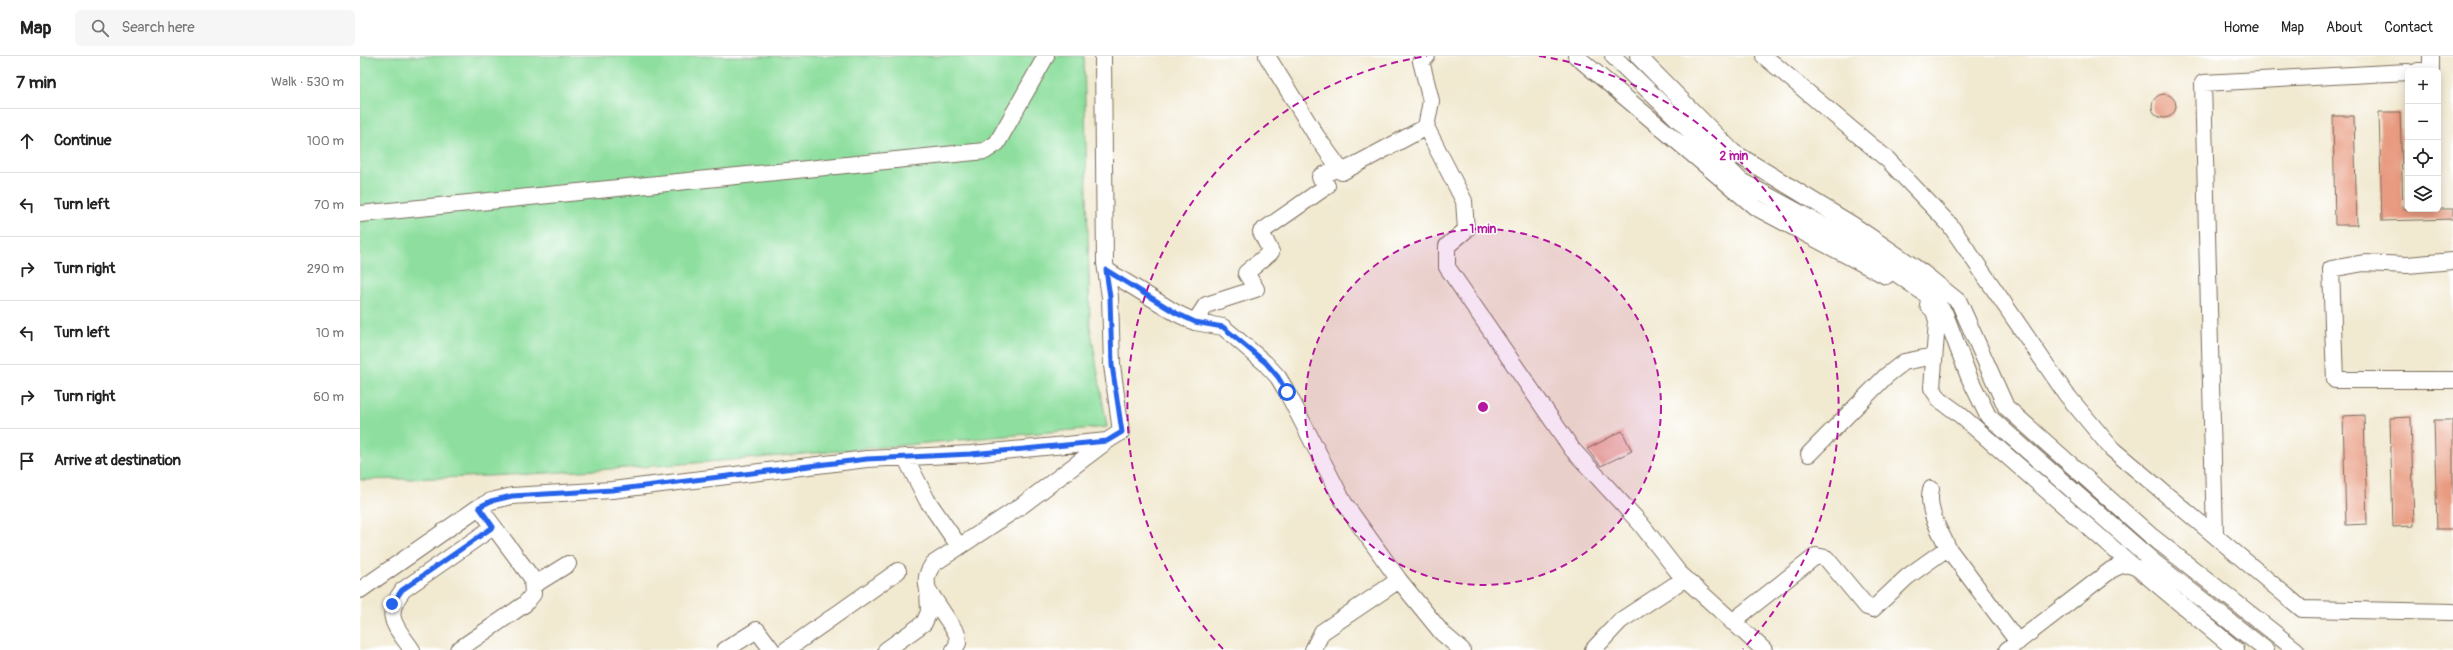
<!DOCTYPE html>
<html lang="en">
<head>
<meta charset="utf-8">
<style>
	:root { --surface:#fff; --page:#f6f6f6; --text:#222; --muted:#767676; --line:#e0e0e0 }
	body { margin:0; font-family:Pangolin,sans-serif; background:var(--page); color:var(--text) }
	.controls { position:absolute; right:12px; top:12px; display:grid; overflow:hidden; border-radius:6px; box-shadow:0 2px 10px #0003 }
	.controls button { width:36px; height:36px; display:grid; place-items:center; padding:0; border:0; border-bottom:1px solid var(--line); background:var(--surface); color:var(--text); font:20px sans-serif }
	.stop { position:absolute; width:12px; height:12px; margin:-9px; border:3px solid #2563eb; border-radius:50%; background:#fff }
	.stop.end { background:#2563eb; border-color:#fff; box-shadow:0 1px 4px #0008 }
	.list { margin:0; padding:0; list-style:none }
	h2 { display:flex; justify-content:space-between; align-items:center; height:52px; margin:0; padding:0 16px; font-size:17px }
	h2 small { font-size:13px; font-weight:400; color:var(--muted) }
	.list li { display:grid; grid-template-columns:26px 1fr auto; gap:12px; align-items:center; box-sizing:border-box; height:64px; padding:0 16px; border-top:1px solid var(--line) }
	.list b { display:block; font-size:15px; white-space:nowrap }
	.list em { font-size:13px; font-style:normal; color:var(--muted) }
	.icon { flex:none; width:22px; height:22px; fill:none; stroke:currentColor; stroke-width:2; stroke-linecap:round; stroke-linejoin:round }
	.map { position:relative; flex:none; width:2093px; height:594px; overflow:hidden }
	header { display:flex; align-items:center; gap:24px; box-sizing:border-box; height:56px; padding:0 20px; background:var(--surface); border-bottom:1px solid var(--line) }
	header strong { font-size:19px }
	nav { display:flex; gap:22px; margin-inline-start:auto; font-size:14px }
	.search { width:280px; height:36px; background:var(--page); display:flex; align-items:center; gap:10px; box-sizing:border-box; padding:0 14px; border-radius:6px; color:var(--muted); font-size:15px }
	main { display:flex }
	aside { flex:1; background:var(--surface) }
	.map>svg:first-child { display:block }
</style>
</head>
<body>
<header>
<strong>Map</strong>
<div class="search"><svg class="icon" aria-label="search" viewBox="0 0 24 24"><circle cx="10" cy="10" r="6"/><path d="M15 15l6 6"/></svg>Search here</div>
<nav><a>Home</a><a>Map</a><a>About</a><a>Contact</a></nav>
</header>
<main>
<aside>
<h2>7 min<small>Walk · 530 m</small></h2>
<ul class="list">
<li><svg class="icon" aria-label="ahead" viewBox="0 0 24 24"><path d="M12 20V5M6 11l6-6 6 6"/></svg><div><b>Continue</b></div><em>100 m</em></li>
<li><svg class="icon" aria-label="left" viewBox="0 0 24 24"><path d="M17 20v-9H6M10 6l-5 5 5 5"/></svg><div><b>Turn left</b></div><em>70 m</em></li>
<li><svg class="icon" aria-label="right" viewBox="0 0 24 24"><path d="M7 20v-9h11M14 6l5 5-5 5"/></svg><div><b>Turn right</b></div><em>290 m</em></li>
<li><svg class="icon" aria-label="left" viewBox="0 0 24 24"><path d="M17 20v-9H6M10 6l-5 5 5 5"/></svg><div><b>Turn left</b></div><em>10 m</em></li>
<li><svg class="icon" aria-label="right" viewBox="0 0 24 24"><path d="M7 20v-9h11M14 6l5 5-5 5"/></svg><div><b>Turn right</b></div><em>60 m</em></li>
<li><svg class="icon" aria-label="arrive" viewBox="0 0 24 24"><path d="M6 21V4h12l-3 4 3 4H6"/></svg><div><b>Arrive at destination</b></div></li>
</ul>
</aside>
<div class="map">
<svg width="2093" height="594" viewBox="0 0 2093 594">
	<rect width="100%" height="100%" fill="#fff"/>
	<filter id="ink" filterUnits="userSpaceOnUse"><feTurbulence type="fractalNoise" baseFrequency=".025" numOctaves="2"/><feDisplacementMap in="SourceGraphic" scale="8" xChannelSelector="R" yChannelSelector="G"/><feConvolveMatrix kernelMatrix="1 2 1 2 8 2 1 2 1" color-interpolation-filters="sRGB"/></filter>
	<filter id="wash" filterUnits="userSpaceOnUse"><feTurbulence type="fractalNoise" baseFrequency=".012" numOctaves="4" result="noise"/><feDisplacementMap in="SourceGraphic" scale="16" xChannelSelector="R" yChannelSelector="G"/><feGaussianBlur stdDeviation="0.9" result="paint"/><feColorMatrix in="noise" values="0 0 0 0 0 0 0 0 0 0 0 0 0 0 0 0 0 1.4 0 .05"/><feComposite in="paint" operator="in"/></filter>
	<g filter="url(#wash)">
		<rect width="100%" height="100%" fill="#f1e9d0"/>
		<path fill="#8edf9f" stroke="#64845e" d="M0 0H724L730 270 747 371C499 392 249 420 0 424Z"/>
		<g id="blocks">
			<path fill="#e89b81" d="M1792 50a12 12 0 1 1 24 0a12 12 0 1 1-24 0Z
				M2019 56H2040L2043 153H2093V163L2022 165Z
				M1973 60H1994L1997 169H1975Z
				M2004 359 2007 468 1986 469 1983 360Z
				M2051 361 2054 470 2033 471 2030 362Z
				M2074 364H2093V473H2077Z
				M1262 375 1272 395 1241 410 1227 393Z"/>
		</g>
	</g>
	<g filter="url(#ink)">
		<use href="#blocks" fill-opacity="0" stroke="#7b6d5c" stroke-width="1"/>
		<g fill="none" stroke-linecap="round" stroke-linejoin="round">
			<g stroke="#7b6d5c" stroke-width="18">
				<path id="minor" d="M907 0 957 81 982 116 1066 71
					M1067 0 1061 5 1071 45 1066 71 1104 145 1106 174 1087 190V211L1212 393 1280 467 1319 517 1404 594
					M1216 0 1395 151 1526 220
					M1253 0 1381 125 1488 183 1575 245 1585 258 1609 321 1628 360 1794 506 1906 594
					M1278 0 1373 96 1493 169 1563 217 1599 246 1646 351 1790 479 1936 594
					M1404 0 1528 104 1590 169 1706 338 1752 393 1942 553 2093 556
					M2058 15 2071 14V0
					M0 158 625 95 637 87 686 0
					M2093 205 2047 209 2004 207 1971 213 1975 324H2093
					M746 214 816 257 835 266 863 271 905 307 918 321 927 336 984 447 1039 524 1082 577 1102 594
					M1568 249 1574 255 1577 265 1572 332 1580 344 1598 357 1772 509
					M835 266 846 249 896 233 886 217 911 196 901 176 967 130 960 121 979 111
					M1449 398 1526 320 1544 306 1574 300
					M545 401 567 444 599 490
					M1571 433C1566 454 1580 475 1589 494
					M1855 479 1843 27 2048 16
					M174 529 208 508
					M0 534 119 451 131 445 152 440 252 434 507 403 611 398 747 385 761 376 752 309 750 241 745 207 743 0
					M1372 566 1456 500 1466 502 1507 551 1513 553 1547 521 1586 493 1590 495 1658 586
					M52 594C36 570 22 561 43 534L133 471
					M98 594 165 548 173 538 172 522 119 451
					M365 594 397 574 412 594
					M426 594 538 515
					M526 594 564 567 569 556 568 534
					M594 594 598 587 597 578 568 534C565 523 567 517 573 508L661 450 747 385
					M953 594 962 576 1039 524
					M1233 594 1260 565 1324 523
					M1647 594 1751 514C1762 508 1769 506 1780 514L1876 594"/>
			</g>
			<use href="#minor" stroke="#fff" stroke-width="16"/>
		</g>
	</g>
	<g fill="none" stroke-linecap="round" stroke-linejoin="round" filter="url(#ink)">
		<path stroke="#2563eb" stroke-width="5" d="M32 548 42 534 133 471 119 451 131 445 152 440 252 434 507 403 611 398 747 385 762 376 752 309 750 241 746 214 816 257 835 266 863 271 906 307 918 321 927 336"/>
	</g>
	<circle cx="1123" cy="351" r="178" fill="#b5179e" fill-opacity=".12"/>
	<g fill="none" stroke="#b5179e" stroke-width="2" stroke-dasharray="7 5">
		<circle cx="1123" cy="351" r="178"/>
		<path d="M863 593A355 355 0 0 1 1067 0M1179 0A355 355 0 0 1 1383 593"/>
	</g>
	<circle cx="1123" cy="351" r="6" fill="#b5179e" stroke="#fff" stroke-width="2"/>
	<g font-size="12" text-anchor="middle" font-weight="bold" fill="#b5179e" stroke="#fff" stroke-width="3" stroke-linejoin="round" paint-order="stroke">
		<text x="1374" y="104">2 min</text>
		<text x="1123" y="177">1 min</text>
	</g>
</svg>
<div class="controls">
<button>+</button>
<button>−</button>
<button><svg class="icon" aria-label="locate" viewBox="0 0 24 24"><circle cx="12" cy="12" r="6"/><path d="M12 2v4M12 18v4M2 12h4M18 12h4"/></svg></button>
<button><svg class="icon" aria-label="layers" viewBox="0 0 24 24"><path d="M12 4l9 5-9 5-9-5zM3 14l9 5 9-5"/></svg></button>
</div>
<div class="stop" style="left:927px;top:336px"></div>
<div class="stop end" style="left:32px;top:548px"></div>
</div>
</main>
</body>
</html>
